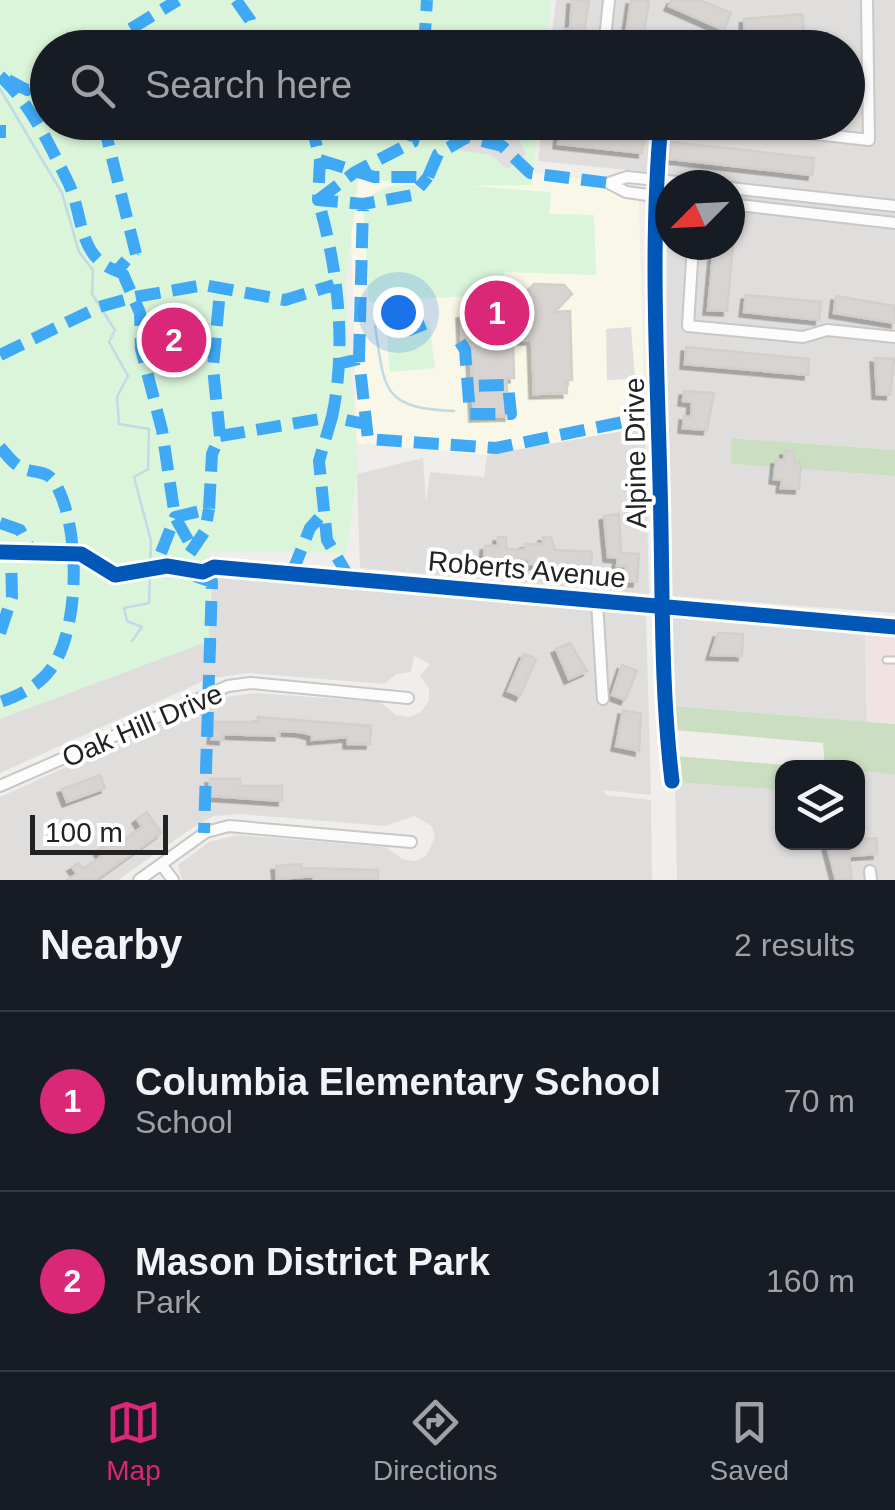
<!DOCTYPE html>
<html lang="en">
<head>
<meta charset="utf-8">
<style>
	:root { --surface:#171b24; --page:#242831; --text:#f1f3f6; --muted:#9ea1a6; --line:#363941; --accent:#db2777 }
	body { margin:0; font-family:Helvetica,sans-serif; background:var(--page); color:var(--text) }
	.controls { position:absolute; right:30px; bottom:30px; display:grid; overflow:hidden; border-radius:20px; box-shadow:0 2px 8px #0004 }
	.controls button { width:90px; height:90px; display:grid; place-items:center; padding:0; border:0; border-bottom:2px solid var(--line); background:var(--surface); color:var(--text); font:50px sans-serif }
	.compass { position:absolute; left:655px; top:170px; width:90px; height:90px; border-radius:50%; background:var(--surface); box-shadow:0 2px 8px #0004; rotate:246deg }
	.scale { position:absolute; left:30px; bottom:25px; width:138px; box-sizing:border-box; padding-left:10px; border:5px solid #222; border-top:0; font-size:28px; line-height:35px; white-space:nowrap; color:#222; -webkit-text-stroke:8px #fff; paint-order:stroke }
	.you { position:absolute; left:398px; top:312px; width:35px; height:35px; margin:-25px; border:8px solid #fff; border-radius:50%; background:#1a73e8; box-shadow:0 0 0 15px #1a73e833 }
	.badge { display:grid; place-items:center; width:65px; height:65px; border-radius:50%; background:var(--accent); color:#fff; font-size:32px; font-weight:700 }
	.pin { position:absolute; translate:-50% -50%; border:5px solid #fff; box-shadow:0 2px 10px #0006 }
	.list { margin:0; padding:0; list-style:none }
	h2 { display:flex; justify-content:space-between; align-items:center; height:130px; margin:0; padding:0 40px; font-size:42px }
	h2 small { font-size:32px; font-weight:400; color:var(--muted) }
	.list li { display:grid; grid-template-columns:65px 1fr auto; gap:30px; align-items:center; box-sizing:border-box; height:180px; padding:0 40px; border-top:2px solid var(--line) }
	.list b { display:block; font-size:38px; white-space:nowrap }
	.list p { margin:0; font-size:32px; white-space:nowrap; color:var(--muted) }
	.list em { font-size:32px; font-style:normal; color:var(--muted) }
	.icon { flex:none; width:55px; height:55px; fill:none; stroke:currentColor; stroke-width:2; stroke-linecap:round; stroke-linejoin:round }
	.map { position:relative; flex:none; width:895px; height:880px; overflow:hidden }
	.search { position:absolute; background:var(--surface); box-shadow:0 2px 8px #0004; left:30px; right:30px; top:30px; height:110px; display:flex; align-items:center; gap:25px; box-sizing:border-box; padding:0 35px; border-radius:55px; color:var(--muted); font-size:38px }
	.sheet { height:490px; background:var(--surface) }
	nav { display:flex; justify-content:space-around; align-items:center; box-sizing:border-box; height:140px; border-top:2px solid var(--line); background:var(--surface); font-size:28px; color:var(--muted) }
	nav a { display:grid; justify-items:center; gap:5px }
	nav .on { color:var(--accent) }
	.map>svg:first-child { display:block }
</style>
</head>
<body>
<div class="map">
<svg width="895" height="880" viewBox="0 0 895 880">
	<defs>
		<filter id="shadow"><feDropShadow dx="-4.5" dy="4.5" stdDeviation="0" flood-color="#0004"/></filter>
	</defs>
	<rect width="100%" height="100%" fill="#f0eeeb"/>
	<path fill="#dfdedc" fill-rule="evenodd" d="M556 0H895V450L731 438 732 464 895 476V613L671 596 666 379 668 174 538 161 542 123 848 122V48L550 47ZM670 185H730V245H670Z
		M645 427 649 594 360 568 357 474 423 458 426 502 430 472 484 477 487 455Z
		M212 576 646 614 651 795 604 790 605 795 651 800 652 880H182L178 865 209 842 238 835 386 847 402 859 415 861 426 856 435 837 432 826 414 816 386 826 238 814 214 816 195 826 118 880H0V797L219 698 255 693 380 702 396 715 409 717 421 712 429 701V688L420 676 430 664 414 656 411 672 397 674 384 684 247 673 208 679 0 773V711L210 626Z
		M672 617 865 632 867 722 673 706Z
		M858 771 895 775V880H677L675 782 782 790V842H858Z"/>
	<path fill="#f1e3e1" d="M865 632 895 635V724L867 722Z"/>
	<path fill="#f8f7e8" d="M349 150 630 185V193L639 200 645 427 487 455 357 443Z"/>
	<path fill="#cbdec1" d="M731 438 895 450V476L731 464Z
		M673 706 895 724V775L825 767 823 743 674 730Z
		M674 756 810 767 782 768V790L675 782Z"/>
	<path fill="#daf5da" d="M0 0H551L546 47 48 48V122L538 123 531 185 470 186 551 192 549 214 594 215 596 275 505 272 499 294 369 302 363 204C385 179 402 187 432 184L358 179 345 289 358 469 346 553 210 552 209 641 0 719Z
		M429 321 435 368 390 372 386 326Z"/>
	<path fill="#e0dfde" d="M459 124 502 130 519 139 526 154 507 169 491 155 456 150Z
		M631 327 635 379 607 380 606 329Z"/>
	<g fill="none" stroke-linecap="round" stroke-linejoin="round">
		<path stroke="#bfdbe3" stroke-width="2.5" d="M0 89 62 193 79 252 93 270 92 294 115 330 109 342 128 376 117 397 119 424 149 429 148 469 134 477 151 541 149 603 124 608 127 621 142 627 132 641
			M375 326C385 390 381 408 454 411"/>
	</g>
	<path fill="#d7d4d2" stroke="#d3d0cc" stroke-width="2.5" filter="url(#shadow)" d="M572 0H589L582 48H564L566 29H570Z
		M631 0H649L642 48H624Z
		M672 0H700L731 13 724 30 669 6Z
		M802 14 804 31 745 36 744 19Z
		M560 127 644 136 642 153 558 144Z
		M671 142 814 158 812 175 670 159Z
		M714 245H733L727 311 708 310Z
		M534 284 564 285 572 294 554 312 570 311 572 380H566L567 393 534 394 532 340H513L514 378H506L509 416 474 417 470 340H462L461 314 527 313 514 297 521 290 526 294Z
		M746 295 821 302 819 320 744 312Z
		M836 296 895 306V323L834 313Z
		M686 347 809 359 808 375 685 364Z
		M875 358 894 359 890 395 877 394Z
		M684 391 714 393 707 430 683 428 684 416 691 417 692 402 683 401Z
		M785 451 795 452 794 462 801 463 799 489 781 488 782 480 774 479 776 460H784Z
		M619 514 621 553 639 554 637 582 625 581 626 566H617L618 558 608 557 604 516Z
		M498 537H506V549L525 550V544H543V537H551L555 550 592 552 590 572 529 564V559L484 561 485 546H498Z
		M718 633 743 634 742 656 711 655Z
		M570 643 587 671 569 679 556 649Z
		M524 654 536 659 520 696 508 691Z
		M622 665 637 671 625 700 612 695Z
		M623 710 641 714 639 751 616 746Z
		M258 717 371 726 370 744H348V737L312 740V735L301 732 279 731V736L223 734V740L212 739 214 722H258Z
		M100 775 105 788 67 802 62 789Z
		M210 779H240V786H282V801L210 796Z
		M147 812 161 833 95 880H66L77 874 72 867 79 863 83 869 102 856 98 850 110 842 106 836 115 830 123 840 142 827 137 819Z
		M876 838 877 854 849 856 852 880H836L826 842Z
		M301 864V868L378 870V880H314V876L277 879 276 866Z"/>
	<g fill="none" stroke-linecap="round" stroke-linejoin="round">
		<g stroke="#c9c8c7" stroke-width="9">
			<path id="lane" d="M886 660H895"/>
		</g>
		<g stroke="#c9c8c7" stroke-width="14">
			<path id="street" d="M604 48 609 0
				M661 122C650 242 657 363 660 483 663 582 660 682 672 781
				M710 122 869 140 867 0
				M609 183 627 177 706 185
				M609 183 626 192 670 198
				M730 188 895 206
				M730 204 895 223
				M693 245 688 326 803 337 827 330 895 337
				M214 567 895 627
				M597 602 603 699
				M0 786 228 686 251 683 408 698
				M161 864 173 880
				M870 871 871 880
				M139 880 206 832 229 826 411 842"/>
		</g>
		<use href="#lane" stroke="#fdfcfc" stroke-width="5"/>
		<use href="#street" stroke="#fdfcfc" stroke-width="10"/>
		<path stroke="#3fa9f5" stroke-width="12" stroke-dasharray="25 12" stroke-linecap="butt" d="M236 0 250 20 258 48
			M99 48 178 0
			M424 48 427 0
			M0 76C31 104 49 144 67 180 84 212 76 257 117 271L135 250
			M8 80 27 90 48 78
			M103 122 137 258
			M311 122 320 160 318 200 363 204 413 195 428 177
			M0 125V138
			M320 160 374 177H428L438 154 467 137 502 146 530 173 609 183
			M117 271 123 274 140 313 141 349 162 430 175 517 193 549
			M407 331 425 324
			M460 342 465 350 470 414H511L508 385 468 386
			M0 355 99 307 135 297 204 285 285 300 334 285
			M359 359 363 204
			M338 364 359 359 368 439 496 448 648 417
			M220 436 332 417C347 346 338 268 318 200L355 172 413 142 417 122
			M0 447C6 454 13 464 22 468 35 474 47 469 55 483 80 525 80 620 55 663 42 684 23 694 0 702
			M0 523 20 530 31 550
			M161 553 175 517 209 509 212 454 220 436 213 368 220 290
			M190 553 205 531 209 509
			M292 573 310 528 326 510
			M195 576 212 582 204 833
			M350 579 327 540 319 461 332 417 365 424
			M0 633 12 597 11 553"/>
		<g stroke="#fff" stroke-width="21">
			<path id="cycleway" d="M661 122C650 242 657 363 660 483 663 582 660 682 672 781
				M0 552 81 554 115 575 167 566 203 572 214 567 895 627"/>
		</g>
		<use href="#cycleway" stroke="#0057b8" stroke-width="15"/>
	</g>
	<g text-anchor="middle" stroke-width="8" stroke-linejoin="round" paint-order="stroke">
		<g font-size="28" fill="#222" stroke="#fff">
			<text transform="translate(635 453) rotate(-91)" y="10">Alpine Drive</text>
			<text transform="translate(527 569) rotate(5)" y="10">Roberts Avenue</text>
			<text transform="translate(142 725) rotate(-23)" y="10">Oak Hill Drive</text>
		</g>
	</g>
</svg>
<div class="controls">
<button><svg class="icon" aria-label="layers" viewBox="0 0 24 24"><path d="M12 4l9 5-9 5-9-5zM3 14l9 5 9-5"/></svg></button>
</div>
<svg class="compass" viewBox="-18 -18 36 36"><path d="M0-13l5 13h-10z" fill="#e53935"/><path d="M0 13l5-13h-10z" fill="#9ea1a6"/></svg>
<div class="scale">100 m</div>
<div class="you"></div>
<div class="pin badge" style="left:497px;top:313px">1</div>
<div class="pin badge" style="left:174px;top:340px">2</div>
<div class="search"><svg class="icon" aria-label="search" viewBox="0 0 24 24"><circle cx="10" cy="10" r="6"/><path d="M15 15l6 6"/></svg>Search here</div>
</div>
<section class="sheet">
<h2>Nearby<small>2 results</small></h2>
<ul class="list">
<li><span class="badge">1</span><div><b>Columbia Elementary School</b><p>School</p></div><em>70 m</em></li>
<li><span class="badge">2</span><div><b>Mason District Park</b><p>Park</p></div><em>160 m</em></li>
</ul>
</section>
<nav>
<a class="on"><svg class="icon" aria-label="map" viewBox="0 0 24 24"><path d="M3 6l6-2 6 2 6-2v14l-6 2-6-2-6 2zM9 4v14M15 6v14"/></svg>Map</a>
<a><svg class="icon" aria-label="directions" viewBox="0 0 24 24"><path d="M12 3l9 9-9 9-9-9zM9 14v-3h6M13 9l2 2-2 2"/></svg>Directions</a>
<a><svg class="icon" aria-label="saved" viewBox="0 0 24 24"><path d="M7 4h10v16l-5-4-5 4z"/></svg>Saved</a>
</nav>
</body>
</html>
